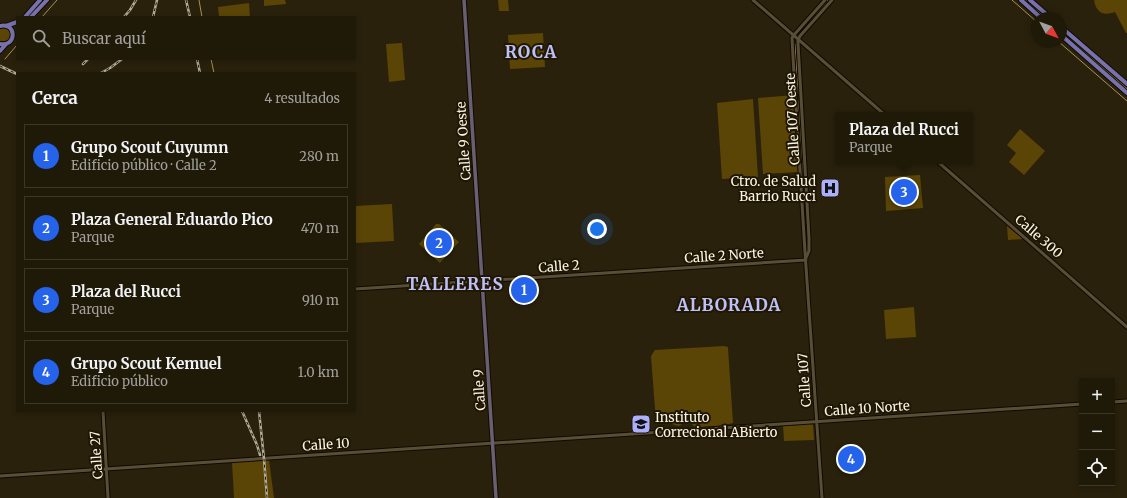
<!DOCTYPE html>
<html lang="es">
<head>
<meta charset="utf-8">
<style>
	:root { --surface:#1f1908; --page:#272212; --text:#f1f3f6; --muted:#a1a09c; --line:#3c3829; --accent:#2563eb }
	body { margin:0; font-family:Merriweather,serif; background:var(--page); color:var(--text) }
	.controls { position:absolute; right:12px; bottom:12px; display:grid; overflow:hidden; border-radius:0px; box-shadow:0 2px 6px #0003 }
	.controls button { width:36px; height:36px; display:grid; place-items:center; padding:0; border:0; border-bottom:1px solid var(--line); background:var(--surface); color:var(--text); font:20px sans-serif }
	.compass { position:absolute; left:1031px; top:12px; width:36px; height:36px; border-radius:50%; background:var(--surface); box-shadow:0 2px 6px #0003; rotate:131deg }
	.you { position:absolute; left:597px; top:229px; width:14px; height:14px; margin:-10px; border:3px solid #fff; border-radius:50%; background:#1a73e8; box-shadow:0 0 0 6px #1a73e833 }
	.badge { display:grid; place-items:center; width:26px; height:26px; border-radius:50%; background:var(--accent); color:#fff; font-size:13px; font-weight:700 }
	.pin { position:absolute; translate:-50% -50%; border:2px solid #fff; box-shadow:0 1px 4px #0006 }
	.popup { position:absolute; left:835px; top:112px; width:138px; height:52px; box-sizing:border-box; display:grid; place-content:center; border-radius:0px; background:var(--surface); filter:drop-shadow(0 1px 3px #0005); font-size:13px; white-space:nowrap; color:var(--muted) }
	.popup b { font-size:15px; color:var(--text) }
	.popup::after { content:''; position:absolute; left:50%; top:100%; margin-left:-8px; border:8px solid transparent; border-top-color:var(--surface) }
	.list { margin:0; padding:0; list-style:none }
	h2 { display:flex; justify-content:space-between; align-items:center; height:52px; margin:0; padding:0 16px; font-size:17px }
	h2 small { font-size:13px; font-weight:400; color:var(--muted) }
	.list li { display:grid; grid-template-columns:26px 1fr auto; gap:12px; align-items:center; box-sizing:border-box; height:64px; margin:0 8px 8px; padding:0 8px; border:1px solid var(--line); border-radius:0px }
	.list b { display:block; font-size:15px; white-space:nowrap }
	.list p { margin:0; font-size:13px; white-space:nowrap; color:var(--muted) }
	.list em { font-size:13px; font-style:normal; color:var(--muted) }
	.icon { flex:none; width:22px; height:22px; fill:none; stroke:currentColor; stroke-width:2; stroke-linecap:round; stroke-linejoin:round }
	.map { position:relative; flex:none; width:1127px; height:498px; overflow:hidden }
	.search { position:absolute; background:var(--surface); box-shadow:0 2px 6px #0003; left:16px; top:16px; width:340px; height:44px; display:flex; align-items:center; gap:10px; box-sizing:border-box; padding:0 14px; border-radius:0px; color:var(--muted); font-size:15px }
	.panel { position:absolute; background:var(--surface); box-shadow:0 2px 6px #0003; left:16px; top:72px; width:340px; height:340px; border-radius:0px }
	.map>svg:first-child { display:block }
</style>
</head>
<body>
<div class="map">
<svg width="1127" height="498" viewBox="0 0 1127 498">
	<rect width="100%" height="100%" fill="#29210b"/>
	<path fill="#5b4506" d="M264 0H285L286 4 264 6Z
		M498 0H508L509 11H499Z
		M1095 0H1127V33H1126L1115 12C1103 16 1097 13 1094 1Z
		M249 3 250 17H219L218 7Z
		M2 27C16 30 12 44 0 41V28Z
		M1061 29 1127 86V91L1061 33Z
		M543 33 545 67 510 69 508 35Z
		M402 43 405 80 389 82 386 44Z
		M794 95 799 172 763 174 758 98Z
		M753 99 758 177 722 179 717 103Z
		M1020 129 1045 151 1024 175 1009 162 1016 153 1007 145Z
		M920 175 923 208 886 211 885 177Z
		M392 204 394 241 355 243V206Z
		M436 224H439L459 242 440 263 419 244Z
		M1007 226 1023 239 1008 240Z
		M914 307 916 337 886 339 884 310Z
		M724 346 728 347V348L733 423C727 425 699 429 694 426 690 423 690 418 689 414L683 419 682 424 679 426C672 425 667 421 661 419L657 423 656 422 651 356 655 350Z
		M813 423 814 440 784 441 783 425Z
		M269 460 274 498H234L232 462Z"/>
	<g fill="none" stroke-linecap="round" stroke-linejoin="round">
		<path stroke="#a79258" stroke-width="1" d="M199 0 202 17
			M1012 0 1037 22
			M1025 0 1046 18
			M42 17 57 0
			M1061 32 1127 89
			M801 33 828 0
			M1059 42 1127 101
			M795 44 798 93
			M5 59 17 45
			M211 59 214 73
			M798 101 803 175
			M804 182 807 228
			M807 252 808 245"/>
		<g stroke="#120a00" stroke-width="5">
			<path id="tertiary" d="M753 0 885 115
				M793 36 792 38 793 57 805 252 822 498
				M793 36 825 0
				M937 161 1127 327
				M806 258 809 251V238L798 43V40L800 36 832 0
				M355 289 806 260
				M1112 402 1127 401
				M103 411 108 498
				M0 476 1082 404"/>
		</g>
		<g stroke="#120a00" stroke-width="5.5">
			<path id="secondary" d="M464 0 496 498"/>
		</g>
		<g stroke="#120a00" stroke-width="6">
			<path id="primary" d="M1021 0 1041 18
				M1030 0 1051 18
				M25 17 40 0
				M31 17 47 0
				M0 26C17 22 17 47 0 44
				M6 26 17 22
				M1061 27 1127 84
				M1061 35 1127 93
				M0 51 6 44"/>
		</g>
		<use href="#tertiary" stroke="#584e38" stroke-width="3"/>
		<use href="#secondary" stroke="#686072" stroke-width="3.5"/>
		<use href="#primary" stroke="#7772ac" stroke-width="4"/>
		<g stroke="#b2ac9b" stroke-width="2.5">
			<path id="rail" d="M186 0 190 17
				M124 17 130 10 136 0
				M153 17 157 0
				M197 59 200 73
				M83 64 88 59
				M0 66 17 74
				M101 73 110 68 122 59
				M242 411 257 445 260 455
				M259 411 264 459 267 498"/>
		</g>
		<use href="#rail" stroke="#201703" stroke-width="1" stroke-dasharray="3" stroke-linecap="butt"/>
	</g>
	<defs>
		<g id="hospital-square" transform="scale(1)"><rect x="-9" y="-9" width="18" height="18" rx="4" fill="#acaffb" stroke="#201703"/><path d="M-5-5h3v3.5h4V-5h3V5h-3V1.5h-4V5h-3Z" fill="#111"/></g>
		<g id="university-square" transform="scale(1)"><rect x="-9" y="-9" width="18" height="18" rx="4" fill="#acaffb" stroke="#201703"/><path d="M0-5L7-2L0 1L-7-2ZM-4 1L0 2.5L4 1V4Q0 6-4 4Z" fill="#111"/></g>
	</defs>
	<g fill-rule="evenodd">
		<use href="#hospital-square" x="830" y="188"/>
		<use href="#university-square" x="641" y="424"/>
	</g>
	<g text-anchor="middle" stroke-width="4" stroke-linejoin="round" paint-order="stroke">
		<g font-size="13" fill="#faf5e7" stroke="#201703">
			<text transform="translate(792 119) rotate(-93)" y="5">Calle 107 Oeste</text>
			<text transform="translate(463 141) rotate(-94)" y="5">Calle 9 Oeste</text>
			<text transform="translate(1039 236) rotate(41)" y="5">Calle 300</text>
			<text transform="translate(724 255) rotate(-4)" y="5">Calle 2 Norte</text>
			<text transform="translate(559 266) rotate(-4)" y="5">Calle 2</text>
			<text transform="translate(804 380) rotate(-94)" y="5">Calle 107</text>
			<text transform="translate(479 390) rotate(-94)" y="5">Calle 9</text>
			<text transform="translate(867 408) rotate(-4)" y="5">Calle 10 Norte</text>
			<text transform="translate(326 444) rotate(-4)" y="5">Calle 10</text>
			<text transform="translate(96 455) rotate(-94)" y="5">Calle 27</text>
		</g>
		<g font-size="13" fill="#faf5e7" stroke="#201703" text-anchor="end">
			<text x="816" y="186">Ctro. de Salud<tspan x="816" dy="15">Barrio Rucci</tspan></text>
			<text x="655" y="422" text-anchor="start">Instituto<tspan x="655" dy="15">Correcional ABierto</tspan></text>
		</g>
		<g font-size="17" font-weight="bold" letter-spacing="1" fill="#bdc0f9" stroke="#201703">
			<text x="531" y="58">ROCA</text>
			<text x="455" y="290">TALLERES</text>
			<text x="729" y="311">ALBORADA</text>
		</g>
	</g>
</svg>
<div class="controls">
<button>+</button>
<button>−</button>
<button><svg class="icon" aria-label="locate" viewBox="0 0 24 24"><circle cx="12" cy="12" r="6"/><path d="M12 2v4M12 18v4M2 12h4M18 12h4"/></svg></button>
</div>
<svg class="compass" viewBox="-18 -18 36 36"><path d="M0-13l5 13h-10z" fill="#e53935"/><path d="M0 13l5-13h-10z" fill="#a1a09c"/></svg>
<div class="you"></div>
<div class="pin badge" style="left:524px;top:290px">1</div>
<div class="pin badge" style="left:439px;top:243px">2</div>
<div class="pin badge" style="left:904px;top:192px">3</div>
<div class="popup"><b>Plaza del Rucci</b>Parque</div>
<div class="pin badge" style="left:851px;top:459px">4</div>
<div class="search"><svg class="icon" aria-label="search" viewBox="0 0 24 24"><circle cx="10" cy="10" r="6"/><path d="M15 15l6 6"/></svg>Buscar aquí</div>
<section class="panel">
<h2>Cerca<small>4 resultados</small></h2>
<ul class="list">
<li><span class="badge">1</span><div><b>Grupo Scout Cuyumn</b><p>Edificio público · Calle 2</p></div><em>280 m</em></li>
<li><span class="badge">2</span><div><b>Plaza General Eduardo Pico</b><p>Parque</p></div><em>470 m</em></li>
<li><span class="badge">3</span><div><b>Plaza del Rucci</b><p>Parque</p></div><em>910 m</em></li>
<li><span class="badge">4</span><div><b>Grupo Scout Kemuel</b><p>Edificio público</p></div><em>1.0 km</em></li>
</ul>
</section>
</div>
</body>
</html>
